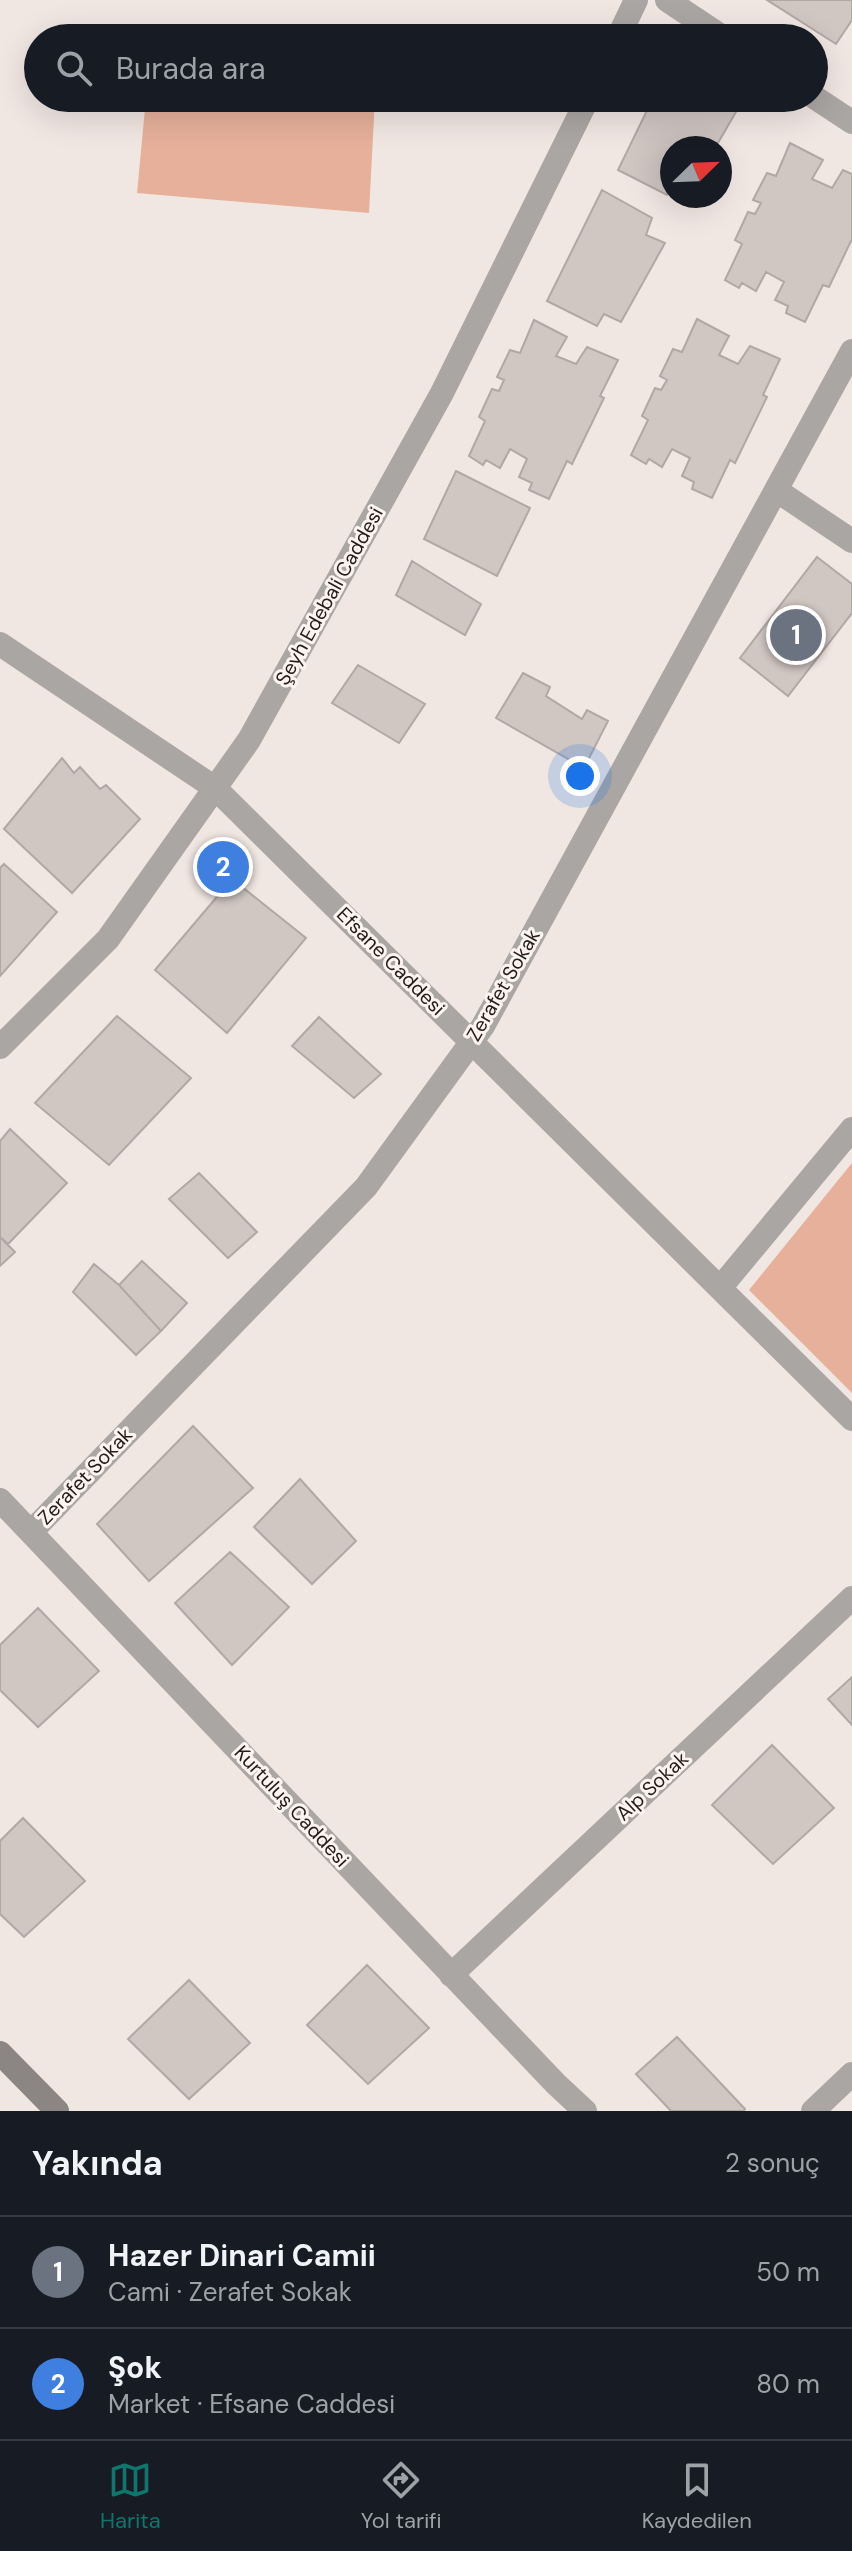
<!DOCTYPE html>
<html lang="tr">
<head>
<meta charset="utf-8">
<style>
	:root { --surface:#171b24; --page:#20242c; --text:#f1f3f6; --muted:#9ea1a6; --line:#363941; --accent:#0f766e }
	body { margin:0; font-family:"DM Sans",sans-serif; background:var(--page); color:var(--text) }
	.compass { position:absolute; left:660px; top:136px; width:72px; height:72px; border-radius:50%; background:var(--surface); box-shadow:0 8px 32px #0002; rotate:67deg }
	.you { position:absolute; left:580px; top:776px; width:28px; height:28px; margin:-20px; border:6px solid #fff; border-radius:50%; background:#1a73e8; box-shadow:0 0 0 12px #1a73e833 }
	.badge { display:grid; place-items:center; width:52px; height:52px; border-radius:50%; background:var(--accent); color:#fff; font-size:26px; font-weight:700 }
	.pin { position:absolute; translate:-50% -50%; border:4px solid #fff; box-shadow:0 2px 8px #0006 }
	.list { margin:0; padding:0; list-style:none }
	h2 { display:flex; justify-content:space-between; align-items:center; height:104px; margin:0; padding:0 32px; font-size:34px }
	h2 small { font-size:26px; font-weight:400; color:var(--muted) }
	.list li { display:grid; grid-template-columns:52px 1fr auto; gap:24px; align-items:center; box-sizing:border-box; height:112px; padding:0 32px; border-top:2px solid var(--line) }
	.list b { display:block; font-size:30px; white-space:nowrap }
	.list p { margin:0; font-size:26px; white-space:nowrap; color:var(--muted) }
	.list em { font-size:26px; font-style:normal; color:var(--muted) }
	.icon { flex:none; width:44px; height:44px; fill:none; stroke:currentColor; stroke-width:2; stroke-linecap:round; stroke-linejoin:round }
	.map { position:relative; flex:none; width:852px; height:2111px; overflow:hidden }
	.search { position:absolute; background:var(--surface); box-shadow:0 8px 32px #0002; left:24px; right:24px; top:24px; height:88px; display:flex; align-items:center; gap:20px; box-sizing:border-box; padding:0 28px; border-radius:44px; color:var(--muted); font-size:30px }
	.sheet { height:328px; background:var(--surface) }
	nav { display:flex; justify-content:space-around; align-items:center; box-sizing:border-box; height:112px; border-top:2px solid var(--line); background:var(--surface); font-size:22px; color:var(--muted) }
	nav a { display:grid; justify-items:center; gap:4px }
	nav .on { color:var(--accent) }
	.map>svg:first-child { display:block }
</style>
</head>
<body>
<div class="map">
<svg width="852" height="2111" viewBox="0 0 852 2111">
	<rect width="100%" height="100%" fill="#f0e6e2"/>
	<path fill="#e6b09b" d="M146 98H375L369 213 137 193Z
		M852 1163V1393L749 1290Z"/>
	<path fill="#d0c6c2" stroke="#b1a8a4" stroke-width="2" d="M767 0H852V20L836 44Z
		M653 98H718L717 103 736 112 715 148H672V186L667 195 618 170Z
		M790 143 823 160 812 179 832 188 843 170 852 174V239L829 287 823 285 805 322 786 313 788 306 775 300 784 282 766 272 756 291 742 283 739 288 725 280 742 244 735 240 748 212 755 214 761 203 753 200 767 173 776 176Z
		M602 190 652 218 646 235 665 243 621 322 604 314 597 326 547 301Z
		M697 319 729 336 719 355 738 364 750 346 780 359 763 395 767 397 735 463 730 460 712 498 692 489 694 482 682 476 690 458 672 449 662 467 649 459 646 464 631 455 648 420 642 416 655 388 661 390 667 380 660 376 673 349 682 352Z
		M534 320 567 337 556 356 576 364 587 347 618 360 600 396 604 398 572 464 567 461 549 499 529 490 532 483 519 477 527 459 510 449 500 468 486 460 483 465 469 456 485 421 479 417 492 389 499 391 504 380 497 377 510 350 520 353Z
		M456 471 530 508 497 576 424 539Z
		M817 557 852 584V613L788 696 740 658Z
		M412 561 481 604 465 635 396 595Z
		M358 665 425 704 399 743 332 703Z
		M523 673 550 687 546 696 582 719 587 710 608 721 584 768 496 718Z
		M62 758 74 773 80 767 100 789 106 785 140 819 72 893 4 829Z
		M4 864 57 912 0 976V868Z
		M232 879 306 938 227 1033 155 970Z
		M117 1016 191 1078 109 1165 35 1103Z
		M319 1017 381 1074 354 1098 292 1046Z
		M10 1129 67 1183 8 1244 0 1237V1141Z
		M199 1173 257 1232 228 1258 169 1199Z
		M0 1237 15 1252 0 1266Z
		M142 1261 187 1303 161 1331 119 1285Z
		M94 1264 119 1285 161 1331 136 1355 73 1292Z
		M193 1426 253 1488 149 1581 97 1524Z
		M300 1479 356 1541 312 1584 254 1527Z
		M230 1552 289 1607 232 1665 175 1603Z
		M38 1608 99 1671 38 1727 0 1690V1645Z
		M852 1677V1725L828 1699Z
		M772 1745 834 1808 773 1864 712 1805Z
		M23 1818 85 1881 24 1937 0 1914V1841Z
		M367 1965 429 2028 368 2084 307 2025Z
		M189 1980 250 2043 189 2099 128 2039Z
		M677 2037 745 2109 744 2111H671L636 2074Z"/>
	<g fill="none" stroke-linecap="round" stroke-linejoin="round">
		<path stroke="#aaa6a4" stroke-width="24" d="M667 0 724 38
			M618 38 636 0
			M814 97 852 122
			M776 490 852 541
			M0 644 215 788 852 1419
			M0 1047 108 939 249 740 442 393 588 98
			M720 1288 852 1129
			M0 1500 556 2084 585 2111
			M32 1531 366 1187 483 1026 852 351
			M451 1975 852 1598
			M813 2111 852 2074"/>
		<path stroke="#8b8583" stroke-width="24" d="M0 2053 57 2111"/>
	</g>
	<g text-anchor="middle" stroke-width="6" stroke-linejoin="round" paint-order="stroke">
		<g font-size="20" fill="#221e1d" stroke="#fdf3ef">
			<text transform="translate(329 596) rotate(-61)" y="7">Şeyh Edebali Caddesi</text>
			<text transform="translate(391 961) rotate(45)" y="7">Efsane Caddesi</text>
			<text transform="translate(503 985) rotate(-60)" y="7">Zerafet Sokak</text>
			<text transform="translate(85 1476) rotate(-46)" y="7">Zerafet Sokak</text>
			<text transform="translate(652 1786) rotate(-43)" y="7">Alp Sokak</text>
			<text transform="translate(292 1806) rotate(47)" y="7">Kurtuluş Caddesi</text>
		</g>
	</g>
</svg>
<svg class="compass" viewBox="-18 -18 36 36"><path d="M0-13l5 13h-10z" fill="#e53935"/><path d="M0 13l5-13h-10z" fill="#9ea1a6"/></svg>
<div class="you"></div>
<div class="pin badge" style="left:796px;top:635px;background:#6b7280">1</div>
<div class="pin badge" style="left:223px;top:867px;background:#3f7fe0">2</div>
<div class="search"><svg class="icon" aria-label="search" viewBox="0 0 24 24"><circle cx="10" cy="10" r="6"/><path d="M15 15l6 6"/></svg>Burada ara</div>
</div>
<section class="sheet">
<h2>Yakında<small>2 sonuç</small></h2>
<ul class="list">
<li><span class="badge" style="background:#6b7280">1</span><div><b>Hazer Dinari Camii</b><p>Cami · Zerafet Sokak</p></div><em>50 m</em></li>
<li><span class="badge" style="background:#3f7fe0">2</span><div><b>Şok</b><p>Market · Efsane Caddesi</p></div><em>80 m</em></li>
</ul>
</section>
<nav>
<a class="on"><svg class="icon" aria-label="map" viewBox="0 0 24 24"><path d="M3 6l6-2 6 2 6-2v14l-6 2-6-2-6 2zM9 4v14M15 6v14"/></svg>Harita</a>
<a><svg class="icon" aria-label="directions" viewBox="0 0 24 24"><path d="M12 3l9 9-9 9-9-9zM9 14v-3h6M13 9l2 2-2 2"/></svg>Yol tarifi</a>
<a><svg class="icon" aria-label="saved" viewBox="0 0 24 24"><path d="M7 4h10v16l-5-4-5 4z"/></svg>Kaydedilen</a>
</nav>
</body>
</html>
